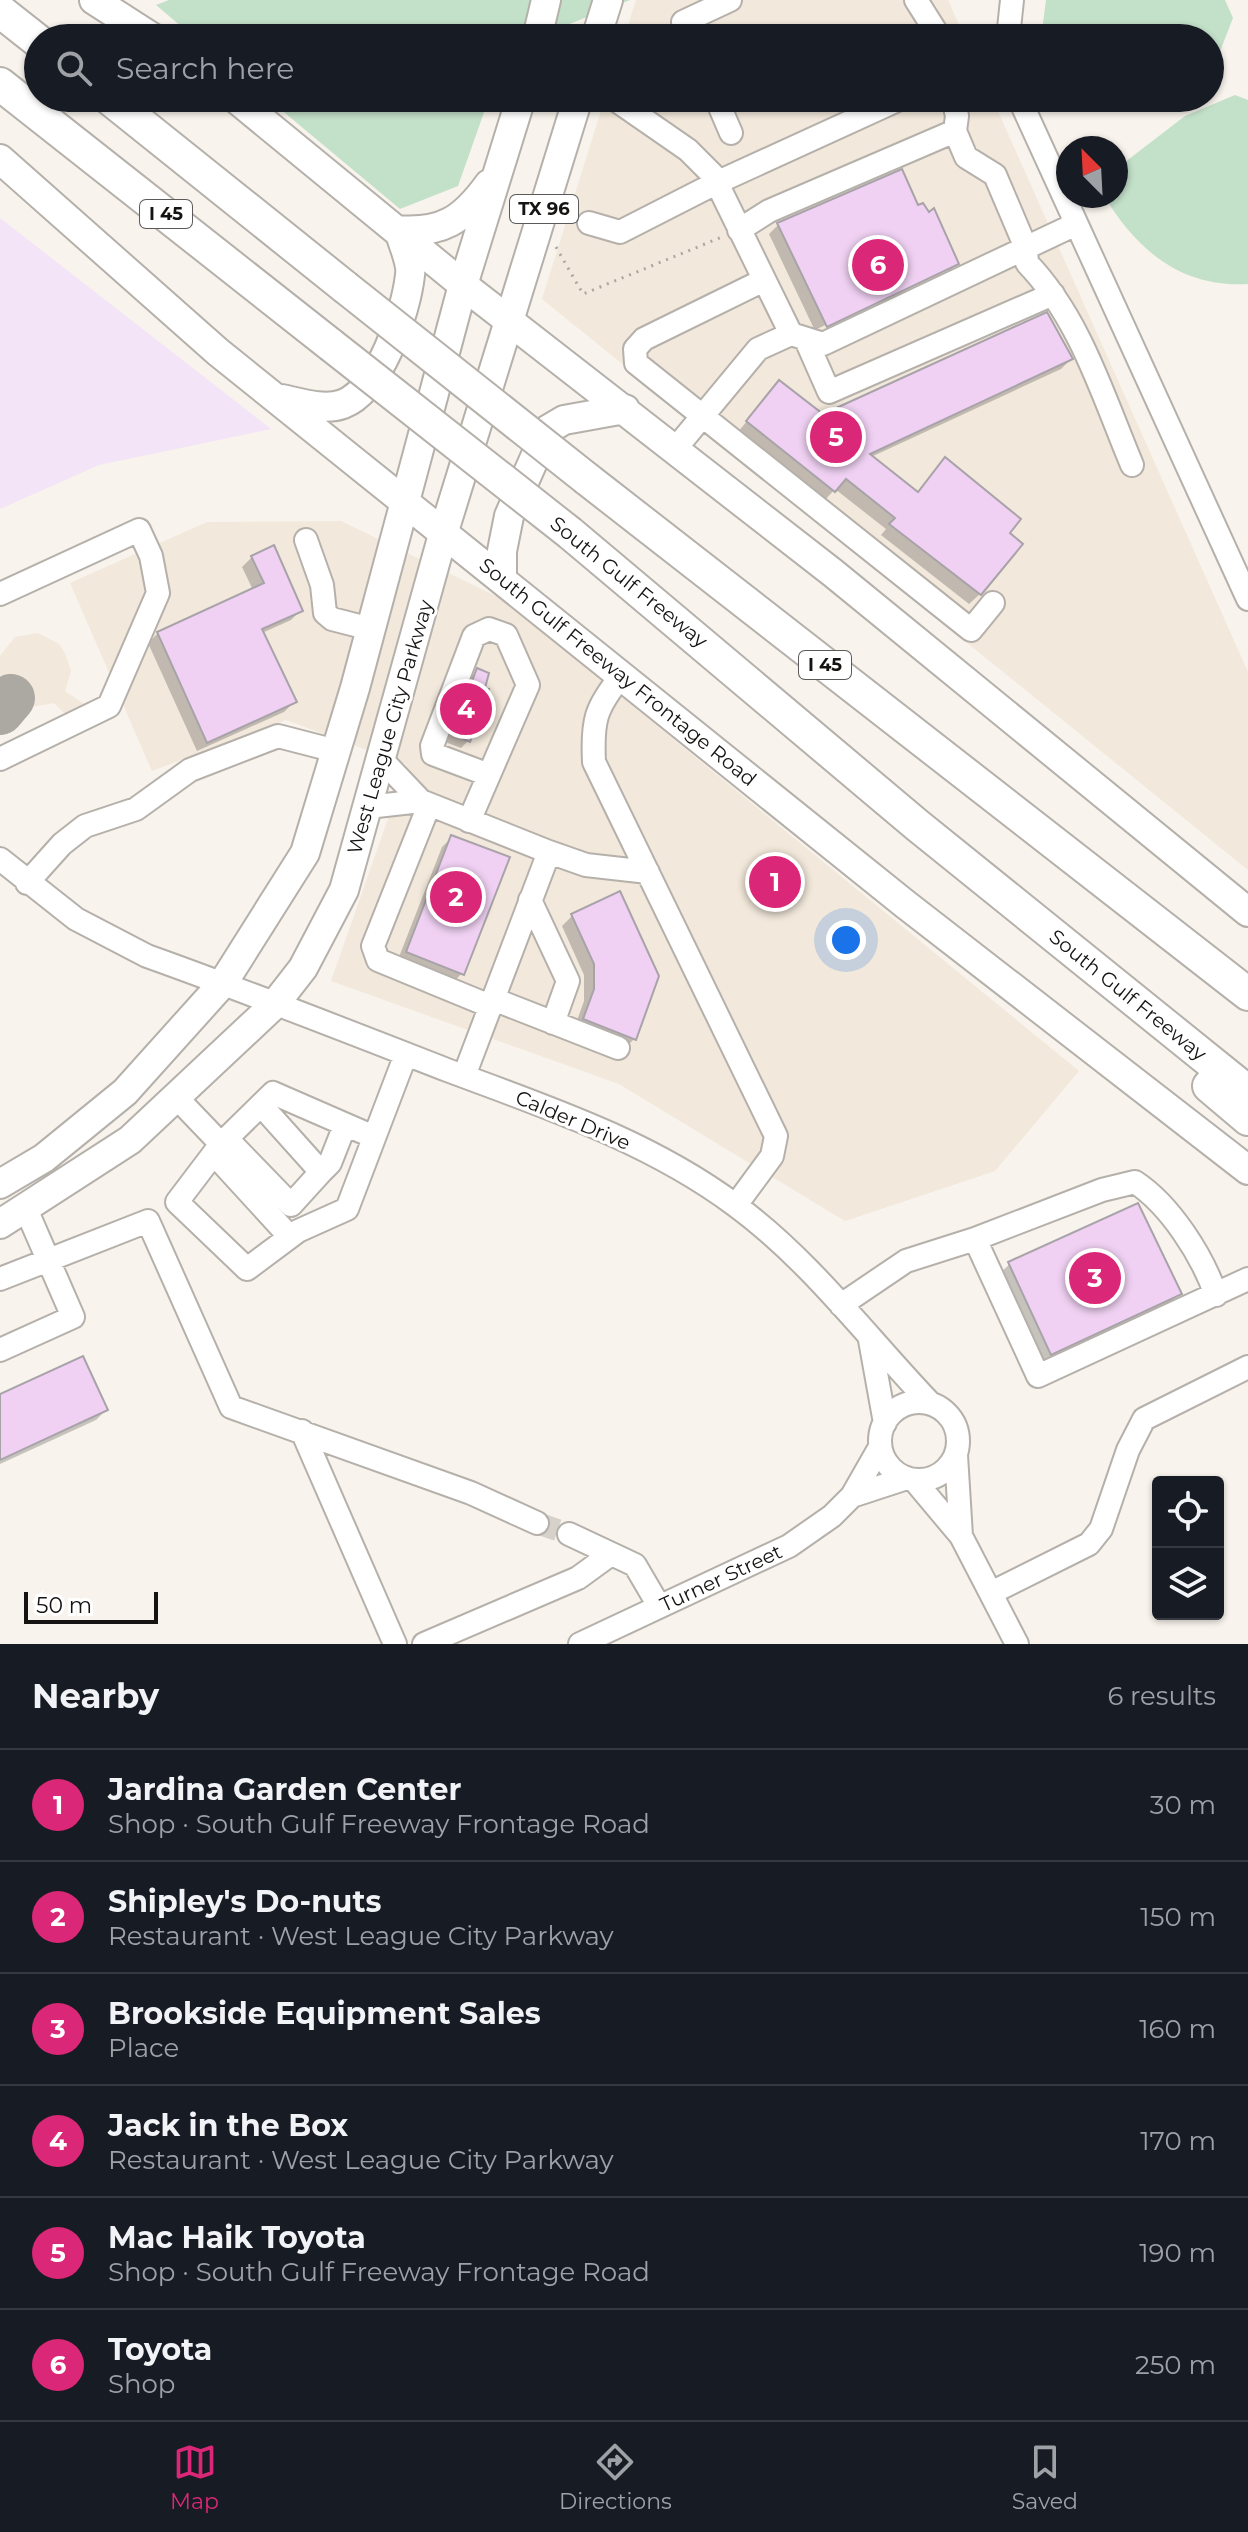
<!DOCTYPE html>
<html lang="en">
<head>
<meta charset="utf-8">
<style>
	:root { --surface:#171b24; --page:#20242c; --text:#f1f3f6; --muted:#9ea1a6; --line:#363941; --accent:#db2777 }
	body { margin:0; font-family:Montserrat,sans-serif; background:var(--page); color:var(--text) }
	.controls { position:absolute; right:24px; bottom:24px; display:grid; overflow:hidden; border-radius:8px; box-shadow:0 2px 6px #0004 }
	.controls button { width:72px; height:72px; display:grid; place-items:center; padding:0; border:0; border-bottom:2px solid var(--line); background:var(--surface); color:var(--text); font:40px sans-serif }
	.compass { position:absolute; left:1056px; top:136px; width:72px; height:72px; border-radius:50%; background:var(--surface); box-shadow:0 2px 6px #0004; rotate:336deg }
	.scale { position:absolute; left:24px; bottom:20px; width:134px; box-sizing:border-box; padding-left:8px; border:4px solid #161412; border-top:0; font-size:22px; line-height:28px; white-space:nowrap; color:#161412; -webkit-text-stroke:6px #fff; paint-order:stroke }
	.you { position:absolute; left:846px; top:940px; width:28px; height:28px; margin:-20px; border:6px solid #fff; border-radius:50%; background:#1a73e8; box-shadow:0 0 0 12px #1a73e833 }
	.badge { display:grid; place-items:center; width:52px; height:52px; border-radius:50%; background:var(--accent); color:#fff; font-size:26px; font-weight:700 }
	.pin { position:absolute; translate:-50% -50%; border:4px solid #fff; box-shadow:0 2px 8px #0006 }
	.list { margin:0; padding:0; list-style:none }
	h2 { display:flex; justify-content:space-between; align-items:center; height:104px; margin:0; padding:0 32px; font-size:34px }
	h2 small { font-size:26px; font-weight:400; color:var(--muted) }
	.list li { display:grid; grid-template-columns:52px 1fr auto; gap:24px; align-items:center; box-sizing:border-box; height:112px; padding:0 32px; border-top:2px solid var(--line) }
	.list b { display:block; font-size:30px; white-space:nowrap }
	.list p { margin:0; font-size:26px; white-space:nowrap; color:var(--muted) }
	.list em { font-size:26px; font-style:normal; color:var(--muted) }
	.icon { flex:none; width:44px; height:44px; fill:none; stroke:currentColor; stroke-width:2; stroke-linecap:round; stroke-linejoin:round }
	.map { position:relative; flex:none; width:1248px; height:1644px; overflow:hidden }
	.search { position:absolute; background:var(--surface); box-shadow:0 2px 6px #0004; left:24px; right:24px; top:24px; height:88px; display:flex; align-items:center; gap:20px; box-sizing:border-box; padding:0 28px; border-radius:44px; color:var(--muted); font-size:30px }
	.sheet { height:776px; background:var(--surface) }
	nav { display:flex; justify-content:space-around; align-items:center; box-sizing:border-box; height:112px; border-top:2px solid var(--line); background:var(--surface); font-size:22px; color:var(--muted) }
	nav a { display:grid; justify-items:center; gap:4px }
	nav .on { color:var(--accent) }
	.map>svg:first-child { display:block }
</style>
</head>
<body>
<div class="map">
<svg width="1248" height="1644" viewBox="0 0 1248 1644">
	<rect width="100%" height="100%" fill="#f8f3ec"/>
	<path fill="#f2e8db" d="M636 0H948L965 38H624Z
		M605 98H992L1248 672V870L542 299Z
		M341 521 502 599 1079 1071 995 1171 845 1221 619 1084 331 981 407 765 286 720 152 771 70 583 207 522Z
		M38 633 59 644 65 653 71 671 65 691 84 704 66 715 54 703 31 707 15 703 4 715 0 729V701L4 695 0 686V656L15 637Z"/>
	<path fill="#f3e4f7" d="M0 218 271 429 99 465 0 509Z"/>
	<path fill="#c3e0c9" d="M169 0H630L534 38H195L156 5Z
		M1046 0H1225L1233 18 1217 59 1210 63V38H1041Z
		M1235 95 1248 100V284C1181 288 1137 250 1104 196H1116V169L1185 116Z
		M267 98H489L458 186 400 209Z"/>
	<path fill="#0003" fill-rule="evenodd" d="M918 208 957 264 947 273 817 335 769 234 778 225ZM948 267V271L819 333 817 329Z
		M1071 359 1061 369 871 457 917 494 945 459 980 594 969 604 881 535 886 529 835 489 824 501 738 432 770 393 823 416Z
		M252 557 301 610 291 620 262 633 294 702 284 712 197 751 148 643 158 633 253 590 242 567Z
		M477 671 468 741 461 748 445 742 470 678Z
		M452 837 462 973 452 984 397 962 442 847Z
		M762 860 798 890 783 910 745 879Z
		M619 894 634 1039 624 1049 574 1029 584 1001V975L562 926 572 916Z
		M1010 1264 1179 1294 1172 1301 1043 1360 1002 1271Z
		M0 1396 106 1410 96 1420 0 1464Z"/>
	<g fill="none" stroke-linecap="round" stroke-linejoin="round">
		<path stroke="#aca8a2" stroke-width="48" d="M0 711 11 698"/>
	</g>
	<path fill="#f0d1f3" stroke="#a8a3a9" stroke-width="2" d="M902 169 918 205 923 203 929 212 934 208 959 264 827 327 777 223Z
		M1047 312 1073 359 870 454 918 492 945 457 1021 519 1010 533 1023 544 981 595 889 524 895 518 846 479 835 492 746 421 779 380 823 414Z
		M274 545 303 611 262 629 297 702 207 743 157 632 264 583 251 556Z
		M477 668 489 673 485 688 489 689 470 742 452 734Z
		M451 835 510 857 464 975 406 952Z
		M762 858 801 890 789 907 748 874Z
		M620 891 659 976 636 1040 583 1019 594 989V964L571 914Z
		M1138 1203 1182 1294 1051 1355 1008 1262Z
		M83 1356 108 1410 0 1460V1394Z"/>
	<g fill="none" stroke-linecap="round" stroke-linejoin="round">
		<path stroke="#d6d2cb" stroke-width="22" stroke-dasharray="22 11" stroke-linecap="butt" d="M537 1523 569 1534"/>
		<g stroke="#b5b0aa" stroke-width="26">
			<path id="minor" d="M916 0 940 38
				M690 38 683 22 730 0
				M1008 38 1012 0
				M613 98 688 150 713 175 791 334
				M716 98 731 133
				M953 98 957 116 955 131
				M1019 98 1248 599
				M589 223 620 232 716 183 902 98
				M739 230 769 211 955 131 966 157 995 175 1026 248 1027 263C1080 318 1103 396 1132 465
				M764 280 644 339 635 349 636 363 971 630 993 603
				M806 340 829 392 1053 294
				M676 448 758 349 791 334 823 344 1074 225
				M306 540 322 585 325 613 332 619 371 629
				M0 594 139 530 151 556 158 593 109 706 0 759
				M622 675C595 708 592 721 594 762L776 1136 772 1156 736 1205
				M382 760 421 801 549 852 464 1076
				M429 805 373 946 378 960 490 1006
				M368 807 421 801
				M469 821 528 685 506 635 489 629 474 636 432 746 433 754 489 775
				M549 852 586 865 648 872
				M0 859 76 919 147 956C248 992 347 1031 447 1070 546 1107 649 1141 735 1205 810 1260 866 1336 930 1403
				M27 883 62 844 85 826 136 809 190 770 278 736 336 751
				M530 900 568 981 553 1023
				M493 999 618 1048
				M176 1097 221 1144 177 1202 247 1269 298 1231 347 1209 406 1054
				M227 1139 291 1205 321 1172 261 1105
				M221 1144 273 1093 374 1137
				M214 1154 290 1237
				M321 1172 330 1163 345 1125
				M0 1279 148 1221 231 1407 471 1493 537 1523
				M1216 1295C1202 1255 1170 1205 1135 1182L1102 1190 975 1239 1038 1376 1248 1279
				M841 1305 906 1261 975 1239
				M870 1340 885 1423
				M0 1350 73 1317 26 1209
				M880 1441a39 39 0 1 1 78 0a39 39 0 1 1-78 0Z
				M302 1431 395 1644
				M956 1455 961 1536
				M914 1480 961 1536 1017 1644
				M852 1496 907 1478
				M569 1534 635 1565 659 1606
				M991 1593 1089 1544 1101 1529 1128 1450 1144 1419 1248 1367
				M424 1644 578 1578 611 1554
				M580 1644 789 1546 832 1516 852 1496 880 1447"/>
		</g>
		<g stroke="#b5b0aa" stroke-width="32">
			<path id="major" d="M94 0 153 38
				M537 38 546 0
				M596 38 608 0
				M235 98 463 285 833 573 1248 912
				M0 159 218 352 905 904 1248 1170
				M396 230C442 234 463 220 489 184
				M282 399C300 403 325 411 343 404 380 390 406 312 410 275 412 263 403 245 400 233
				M502 578V551L509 516 547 430 564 420 625 409
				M0 1184 44 1158 125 1092 223 983 305 853 355 688 463 285 521 98
				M0 1224 130 1140 275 1004 303 968 344 890 444 531 578 98"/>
		</g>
		<g stroke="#b5b0aa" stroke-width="36">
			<path id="highway" d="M0 11 38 41
				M0 84 331 345
				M109 98 345 287
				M587 479 1248 994
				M570 533 917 825 1248 1092
				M1209 1086 1248 1119"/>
		</g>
		<path stroke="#aba7a2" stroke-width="3" stroke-dasharray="2 6" stroke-linecap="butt" d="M556 247 583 294 722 237"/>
		<use href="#minor" stroke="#fff" stroke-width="22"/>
		<use href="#major" stroke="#fff" stroke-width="28"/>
		<use href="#highway" stroke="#fff" stroke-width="32"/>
		<g stroke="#b5b0aa" stroke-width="36" stroke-linecap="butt">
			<path id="highway-bridge" d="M345 287 587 479
				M331 345 570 533"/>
		</g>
		<use href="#highway-bridge" stroke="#fff" stroke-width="32"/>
	</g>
	<g text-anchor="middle" stroke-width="6" stroke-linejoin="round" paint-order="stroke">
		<g fill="#fff" stroke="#5c5a59" stroke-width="2">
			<rect x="510" y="195" width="68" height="28" rx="6"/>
			<rect x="140" y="200" width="52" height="28" rx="6"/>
			<rect x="799" y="651" width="52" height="28" rx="6"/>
		</g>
		<g font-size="18" font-weight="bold" fill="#161412">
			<text x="544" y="215">TX 96</text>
			<text x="166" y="220">I 45</text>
			<text x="825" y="671">I 45</text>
		</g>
		<g font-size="20" fill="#161412" stroke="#fff">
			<text transform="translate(629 582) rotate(39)" y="7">South Gulf Freeway</text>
			<text transform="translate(618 672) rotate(39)" y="7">South Gulf Freeway Frontage Road</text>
			<text transform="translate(390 727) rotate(-74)" y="7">West League City Parkway</text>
			<text transform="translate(1128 995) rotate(39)" y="7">South Gulf Freeway</text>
			<text transform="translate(573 1120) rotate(23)" y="7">Calder Drive</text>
			<text transform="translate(721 1578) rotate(-25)" y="7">Turner Street</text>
		</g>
	</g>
</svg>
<div class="controls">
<button><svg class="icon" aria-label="locate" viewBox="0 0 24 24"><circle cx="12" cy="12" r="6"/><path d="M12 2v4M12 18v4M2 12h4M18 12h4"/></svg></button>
<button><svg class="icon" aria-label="layers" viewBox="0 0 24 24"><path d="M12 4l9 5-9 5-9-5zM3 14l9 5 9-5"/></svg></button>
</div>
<svg class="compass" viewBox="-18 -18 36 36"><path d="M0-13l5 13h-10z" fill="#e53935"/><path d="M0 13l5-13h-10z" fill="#9ea1a6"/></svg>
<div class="scale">50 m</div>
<div class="you"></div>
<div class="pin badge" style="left:775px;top:882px">1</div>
<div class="pin badge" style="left:456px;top:897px">2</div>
<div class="pin badge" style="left:1095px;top:1278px">3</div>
<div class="pin badge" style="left:466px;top:709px">4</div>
<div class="pin badge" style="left:836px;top:437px">5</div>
<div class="pin badge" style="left:878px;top:265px">6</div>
<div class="search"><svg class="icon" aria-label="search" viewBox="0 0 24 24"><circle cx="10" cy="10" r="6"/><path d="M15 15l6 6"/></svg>Search here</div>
</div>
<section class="sheet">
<h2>Nearby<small>6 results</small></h2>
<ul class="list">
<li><span class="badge">1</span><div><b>Jardina Garden Center</b><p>Shop · South Gulf Freeway Frontage Road</p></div><em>30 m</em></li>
<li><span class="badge">2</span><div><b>Shipley's Do-nuts</b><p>Restaurant · West League City Parkway</p></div><em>150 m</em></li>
<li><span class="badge">3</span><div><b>Brookside Equipment Sales</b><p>Place</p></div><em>160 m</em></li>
<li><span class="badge">4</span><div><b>Jack in the Box</b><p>Restaurant · West League City Parkway</p></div><em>170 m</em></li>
<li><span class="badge">5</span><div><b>Mac Haik Toyota</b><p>Shop · South Gulf Freeway Frontage Road</p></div><em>190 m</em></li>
<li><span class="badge">6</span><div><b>Toyota</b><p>Shop</p></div><em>250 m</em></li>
</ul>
</section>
<nav>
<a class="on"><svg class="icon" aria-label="map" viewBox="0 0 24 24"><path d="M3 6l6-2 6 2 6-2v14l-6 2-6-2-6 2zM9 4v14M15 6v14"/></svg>Map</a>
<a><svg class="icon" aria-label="directions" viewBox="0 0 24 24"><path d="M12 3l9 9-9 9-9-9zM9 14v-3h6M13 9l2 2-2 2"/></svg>Directions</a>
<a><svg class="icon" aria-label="saved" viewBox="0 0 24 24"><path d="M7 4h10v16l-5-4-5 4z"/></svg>Saved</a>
</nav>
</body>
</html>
